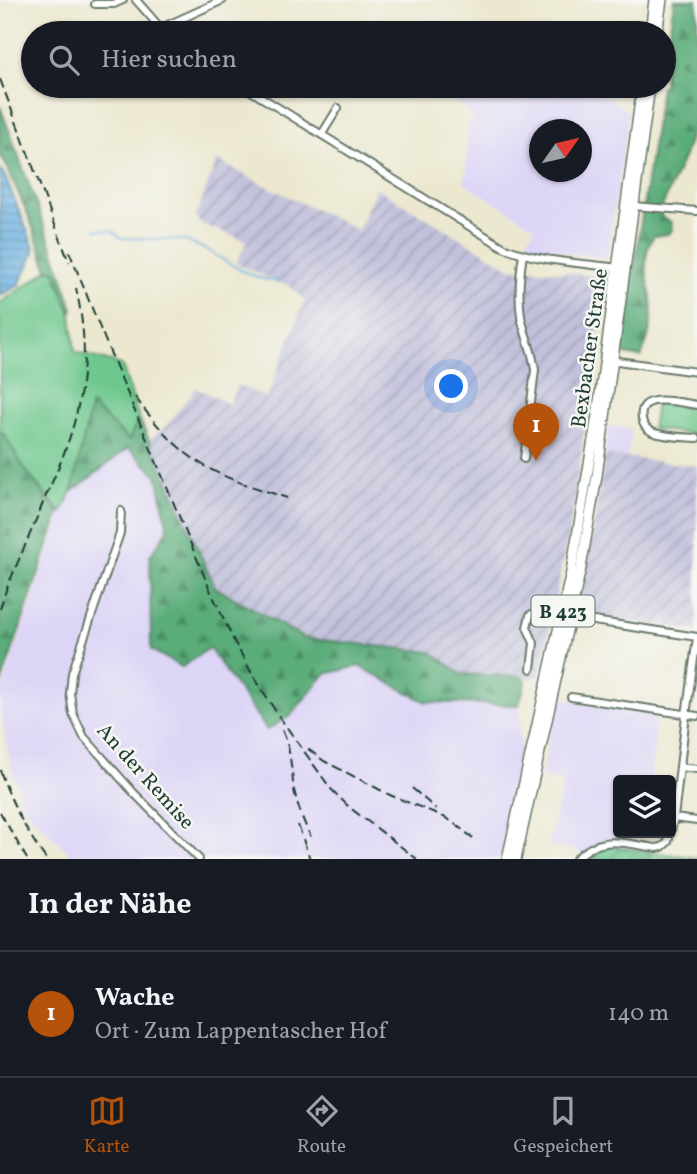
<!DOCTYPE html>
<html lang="de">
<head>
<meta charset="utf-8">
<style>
	:root { --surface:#171b24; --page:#242831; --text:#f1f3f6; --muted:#9ea1a6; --line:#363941; --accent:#b45309 }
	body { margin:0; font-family:Vollkorn,serif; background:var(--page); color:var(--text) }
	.controls { position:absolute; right:21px; bottom:21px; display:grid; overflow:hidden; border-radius:7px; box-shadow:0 2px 5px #0004 }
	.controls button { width:63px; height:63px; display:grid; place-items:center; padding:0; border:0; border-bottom:2px solid var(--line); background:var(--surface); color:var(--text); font:35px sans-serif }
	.compass { position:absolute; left:529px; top:119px; width:63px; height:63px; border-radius:50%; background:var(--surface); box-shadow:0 2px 5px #0004; rotate:56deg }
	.you { position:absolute; left:452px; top:387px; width:24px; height:24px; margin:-18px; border:5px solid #fff; border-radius:50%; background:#1a73e8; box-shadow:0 0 0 10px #1a73e833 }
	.badge { display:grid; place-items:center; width:46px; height:46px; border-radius:50%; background:var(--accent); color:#fff; font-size:23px; font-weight:700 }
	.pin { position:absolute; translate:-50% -58px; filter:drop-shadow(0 2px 4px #0008) }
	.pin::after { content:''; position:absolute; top:37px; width:24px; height:21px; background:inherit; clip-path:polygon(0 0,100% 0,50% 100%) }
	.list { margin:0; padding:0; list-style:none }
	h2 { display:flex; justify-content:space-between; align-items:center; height:91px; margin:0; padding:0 28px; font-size:30px }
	h2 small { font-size:23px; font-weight:400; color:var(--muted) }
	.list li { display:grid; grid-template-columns:46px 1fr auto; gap:21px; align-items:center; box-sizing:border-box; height:126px; padding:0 28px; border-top:2px solid var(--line) }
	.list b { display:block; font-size:26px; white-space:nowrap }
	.list p { margin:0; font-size:23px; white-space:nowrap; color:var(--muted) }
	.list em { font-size:23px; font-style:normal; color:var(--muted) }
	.icon { flex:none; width:38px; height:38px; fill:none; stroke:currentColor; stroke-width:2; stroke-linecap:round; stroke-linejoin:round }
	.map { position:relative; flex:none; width:697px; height:859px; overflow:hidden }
	.search { position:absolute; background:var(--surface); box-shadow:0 2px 5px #0004; left:21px; right:21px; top:21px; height:77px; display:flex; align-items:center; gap:18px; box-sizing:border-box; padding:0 24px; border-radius:38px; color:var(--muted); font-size:26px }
	.sheet { height:217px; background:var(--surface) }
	nav { display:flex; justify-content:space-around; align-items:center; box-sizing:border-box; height:98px; border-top:2px solid var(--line); background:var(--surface); font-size:19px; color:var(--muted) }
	nav a { display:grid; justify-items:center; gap:4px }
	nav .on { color:var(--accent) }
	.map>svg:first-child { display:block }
</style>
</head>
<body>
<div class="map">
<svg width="697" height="859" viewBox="0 0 697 859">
	<defs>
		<pattern id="industrial-furrows" width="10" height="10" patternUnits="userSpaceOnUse" patternTransform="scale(1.75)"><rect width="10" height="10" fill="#c2c1dc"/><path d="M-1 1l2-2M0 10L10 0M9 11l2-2" fill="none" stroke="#9d9eb3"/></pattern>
		<pattern id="forest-firs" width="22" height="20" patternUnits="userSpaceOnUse" patternTransform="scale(1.75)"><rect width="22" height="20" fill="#5aac79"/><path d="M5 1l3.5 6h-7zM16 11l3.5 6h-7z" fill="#4a8d64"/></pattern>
		<pattern id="garden-furrows" width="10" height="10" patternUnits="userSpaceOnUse" patternTransform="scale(1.75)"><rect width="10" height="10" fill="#6ec88e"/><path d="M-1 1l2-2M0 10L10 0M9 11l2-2" fill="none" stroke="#5aa475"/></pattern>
		<pattern id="water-rules" width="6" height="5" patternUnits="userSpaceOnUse" patternTransform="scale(1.75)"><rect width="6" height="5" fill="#69b0e0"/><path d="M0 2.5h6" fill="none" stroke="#5690b6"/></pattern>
	</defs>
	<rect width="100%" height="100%" fill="#f6f6f2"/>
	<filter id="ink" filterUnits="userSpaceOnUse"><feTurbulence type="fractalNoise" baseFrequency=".0143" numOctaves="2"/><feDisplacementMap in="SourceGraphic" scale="14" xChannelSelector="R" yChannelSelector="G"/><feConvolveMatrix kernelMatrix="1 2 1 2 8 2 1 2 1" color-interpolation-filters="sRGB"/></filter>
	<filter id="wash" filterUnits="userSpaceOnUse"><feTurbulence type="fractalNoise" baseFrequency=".00686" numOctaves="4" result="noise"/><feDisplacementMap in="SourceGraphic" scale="28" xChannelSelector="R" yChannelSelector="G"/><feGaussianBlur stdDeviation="1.57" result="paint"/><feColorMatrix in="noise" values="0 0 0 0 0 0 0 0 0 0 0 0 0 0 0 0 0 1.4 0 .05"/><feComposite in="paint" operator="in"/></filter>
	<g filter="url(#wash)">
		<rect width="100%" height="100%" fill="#ece8d0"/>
		<path fill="#ddd5f6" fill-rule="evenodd" d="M448 86H592L629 112 607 258 523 248 535 227 464 183 466 173 468 128 473 116 444 92ZM540 130H582V172H540Z
			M609 426 632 430 627 458 605 455Z
			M128 447 157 475 168 529 150 556 209 648 290 716 325 674 359 666 426 702 519 705 521 766 500 859H75L24 808 10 764 0 711V693L61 513 72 492Z
			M558 698 656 715 651 780H618V833H640L639 836 636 839 628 841 626 849 607 846 598 848 586 857 575 849 548 847 563 781 541 777Z"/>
		<path fill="url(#industrial-furrows)" d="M217 160 254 180 358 230 376 188 512 269H534L605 277 574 506 539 678 461 674 431 652 304 638 215 587 149 440 166 426 196 388 229 404 238 385 267 398 305 300 289 286 236 264 247 241 199 223 196 216Z
			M605 455 697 466V631L587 615 580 609Z"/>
		<path fill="#6ec88e" stroke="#468261" stroke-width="2" d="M48 270H54L71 314 75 352 122 365 139 418 129 441 91 406 72 492 61 513 26 471 3 433 0 431V303Z
			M656 403 697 409V435L652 429Z"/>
		<path fill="url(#forest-firs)" stroke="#3c7456" stroke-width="2" d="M674 0H697V116L684 156 662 207 661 217 671 222 672 230 668 234 654 236C637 258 653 288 652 313 651 329 647 343 641 357L625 354 622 350 661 86H664V70Z
			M0 106 57 260 73 309 71 314 55 271 48 270 29 217 6 165 0 156Z
			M91 405 129 440 139 418 215 587 304 638 431 652 461 674 523 677 526 681 519 705 426 702 359 666 325 674 290 716 267 730 209 648 182 667 151 650 150 556 168 529 157 475 128 448 72 492Z
			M0 432 3 433 26 471 59 513 0 687Z"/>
		<path fill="url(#garden-furrows)" stroke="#468261" stroke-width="2" d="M607 846 697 858V859H584L598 848Z"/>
		<path fill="url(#water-rules)" stroke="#44768a" stroke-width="2" d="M0 169 4 174 34 247V253L19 285 0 296Z"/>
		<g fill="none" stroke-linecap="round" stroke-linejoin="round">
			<path stroke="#69b0e0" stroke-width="2" d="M95 229 113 231 121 238 184 240 209 251 240 270 259 278 280 282"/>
		</g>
	</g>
	<g filter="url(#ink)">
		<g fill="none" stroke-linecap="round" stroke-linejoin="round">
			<g stroke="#67796b" stroke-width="10">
				<path id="street" d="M136 0 165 33
					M95 4H114L123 0
					M161 28 223 0
					M243 86 503 247C539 262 581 263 620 268
					M322 134 338 108
					M633 206 697 211
					M523 254C520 273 518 296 521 316 524 334 533 351 535 370L524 459
					M610 360 697 372
					M697 405C681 403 637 390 642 419 643 425 646 429 652 432 665 437 683 437 697 438
					M121 511 120 533 72 673 70 693 73 714 84 737 134 793 199 859
					M531 669 534 643 527 627 530 615 536 612 697 637
					M571 697 697 716
					M680 767 697 769
					M674 818 697 821
					M576 859C601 833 625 844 657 848L662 847 668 842 674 818 686 715 697 638"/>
			</g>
			<g stroke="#67796b" stroke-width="12">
				<path id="primary" d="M650 33 654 0
					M657 33 662 0
					M507 859 571 572 597 416 642 86
					M516 859 581 568 597 476 650 86"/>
			</g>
			<use href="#street" stroke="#fff" stroke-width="6"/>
			<use href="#primary" stroke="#fff" stroke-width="9"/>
			<path stroke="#1f3d34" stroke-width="2" stroke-dasharray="10 5" stroke-linecap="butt" d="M0 79 69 262
				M69 251 100 328 211 592 234 641 251 672 278 715 331 789 349 807 417 859
				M135 397C153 421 174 447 200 463 226 480 258 488 287 498
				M0 609 5 593C18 561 32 530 45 498 60 465 74 432 80 396 87 360 84 324 76 288
				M282 730C291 749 291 769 294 790 298 807 303 821 311 837
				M308 749 324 761 392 796 440 815 451 821 473 838
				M0 770C11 803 26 831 46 859
				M412 788 436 809
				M0 812 27 859
				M298 825 310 859"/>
		</g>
	</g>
	<g text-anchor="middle" stroke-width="5" stroke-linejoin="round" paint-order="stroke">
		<rect fill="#f6f6f2" stroke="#60746d" stroke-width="2" x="531.5" y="595.5" width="63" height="31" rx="5"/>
		<g font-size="19" font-weight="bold" fill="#1f3d34">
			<text x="563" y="618">B 423</text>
		</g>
		<g font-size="21" fill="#1f3d34" stroke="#f6f6f2">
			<text transform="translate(589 348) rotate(-82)" y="7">Bexbacher Straße</text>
			<text transform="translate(146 776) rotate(48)" y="7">An der Remise</text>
		</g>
	</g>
</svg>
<div class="controls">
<button><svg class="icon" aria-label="layers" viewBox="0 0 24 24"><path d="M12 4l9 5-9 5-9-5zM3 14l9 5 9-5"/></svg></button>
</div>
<svg class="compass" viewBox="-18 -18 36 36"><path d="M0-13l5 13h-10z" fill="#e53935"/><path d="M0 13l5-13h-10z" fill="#9ea1a6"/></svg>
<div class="you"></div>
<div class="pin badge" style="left:536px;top:461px">1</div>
<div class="search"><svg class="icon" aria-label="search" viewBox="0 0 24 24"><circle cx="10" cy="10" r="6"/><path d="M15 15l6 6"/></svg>Hier suchen</div>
</div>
<section class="sheet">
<h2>In der Nähe<small></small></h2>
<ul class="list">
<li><span class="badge">1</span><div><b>Wache</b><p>Ort · Zum Lappentascher Hof</p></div><em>140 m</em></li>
</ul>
</section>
<nav>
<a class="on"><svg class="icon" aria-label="map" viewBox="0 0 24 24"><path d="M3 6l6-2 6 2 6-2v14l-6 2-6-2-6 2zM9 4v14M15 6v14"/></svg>Karte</a>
<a><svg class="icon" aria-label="directions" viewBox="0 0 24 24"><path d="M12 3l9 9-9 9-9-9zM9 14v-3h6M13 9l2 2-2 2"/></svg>Route</a>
<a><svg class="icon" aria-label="saved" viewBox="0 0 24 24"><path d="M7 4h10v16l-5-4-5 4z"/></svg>Gespeichert</a>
</nav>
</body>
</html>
